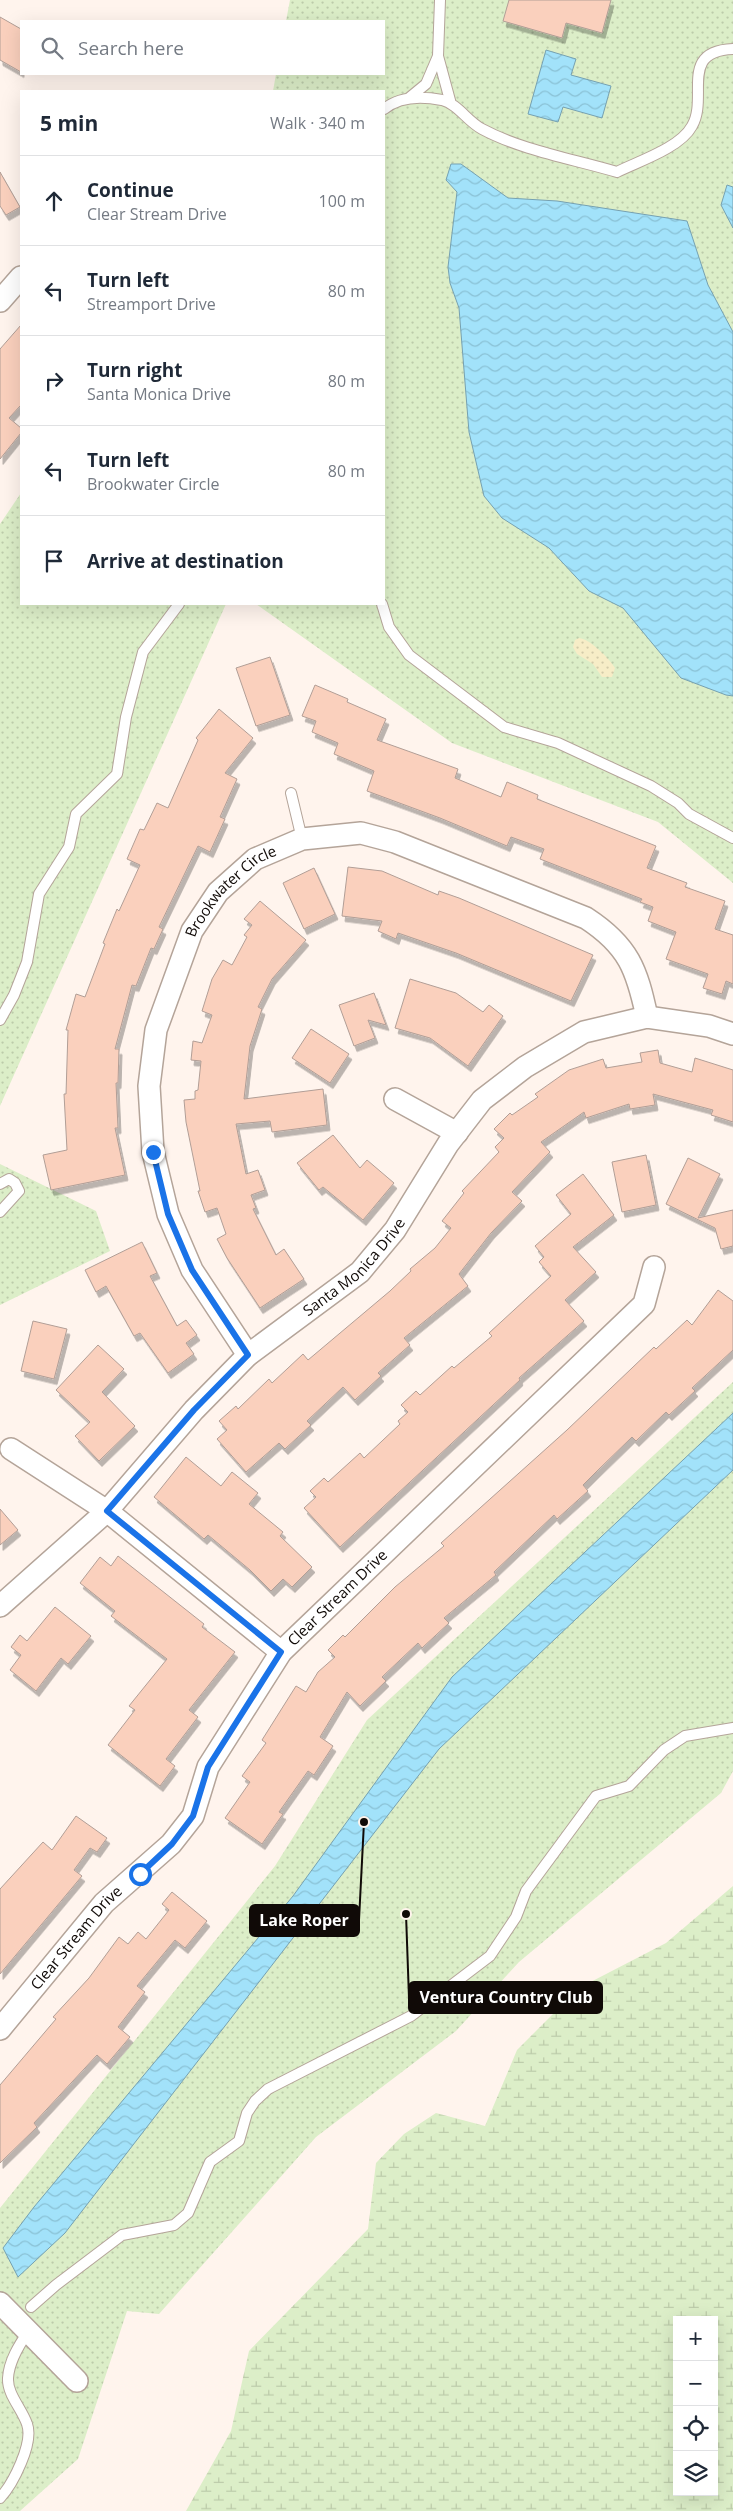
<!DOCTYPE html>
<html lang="en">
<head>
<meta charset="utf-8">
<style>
	:root { --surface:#fff; --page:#f6f6f7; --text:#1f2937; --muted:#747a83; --line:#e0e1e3 }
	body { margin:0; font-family:"Open Sans",sans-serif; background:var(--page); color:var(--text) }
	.controls { position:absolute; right:15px; bottom:15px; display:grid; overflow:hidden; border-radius:0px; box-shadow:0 5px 20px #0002 }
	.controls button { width:45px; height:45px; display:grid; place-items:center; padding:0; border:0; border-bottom:1px solid var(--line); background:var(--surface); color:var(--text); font:25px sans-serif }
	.stop { position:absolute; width:15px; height:15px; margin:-11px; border:4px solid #1a73e8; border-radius:50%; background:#fff }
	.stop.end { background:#1a73e8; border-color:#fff; box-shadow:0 1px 5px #0008 }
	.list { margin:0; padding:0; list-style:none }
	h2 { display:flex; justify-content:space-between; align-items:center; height:65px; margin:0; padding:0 20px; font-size:21px }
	h2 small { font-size:16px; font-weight:400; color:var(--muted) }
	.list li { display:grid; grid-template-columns:32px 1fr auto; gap:15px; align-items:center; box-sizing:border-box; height:90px; padding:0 20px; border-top:1px solid var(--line) }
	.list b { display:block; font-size:19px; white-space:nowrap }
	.list p { margin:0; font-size:16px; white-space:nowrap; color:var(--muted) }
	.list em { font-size:16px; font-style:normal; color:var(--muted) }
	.icon { flex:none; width:28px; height:28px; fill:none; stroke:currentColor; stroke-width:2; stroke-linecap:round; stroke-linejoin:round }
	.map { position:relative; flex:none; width:733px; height:2511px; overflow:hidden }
	.search { position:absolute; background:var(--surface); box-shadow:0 5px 20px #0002; left:20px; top:20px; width:365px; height:55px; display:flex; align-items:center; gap:12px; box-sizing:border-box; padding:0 18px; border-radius:0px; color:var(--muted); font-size:19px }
	.panel { position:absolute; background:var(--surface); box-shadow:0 5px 20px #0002; left:20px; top:90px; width:365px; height:515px; border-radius:0px }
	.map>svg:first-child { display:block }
</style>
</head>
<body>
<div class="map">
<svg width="733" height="2511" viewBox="0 0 733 2511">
	<defs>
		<pattern id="grass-dots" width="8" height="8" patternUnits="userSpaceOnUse" patternTransform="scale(1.25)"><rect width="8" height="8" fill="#dceec8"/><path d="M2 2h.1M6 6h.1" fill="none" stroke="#bccbaa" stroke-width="1.8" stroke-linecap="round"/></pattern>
		<pattern id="wetland-marsh" width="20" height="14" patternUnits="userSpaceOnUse" patternTransform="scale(1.25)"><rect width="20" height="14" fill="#dceec8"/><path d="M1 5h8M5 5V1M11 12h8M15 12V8" fill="none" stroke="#bccbaa"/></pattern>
		<pattern id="sand-dots" width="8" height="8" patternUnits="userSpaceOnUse" patternTransform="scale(1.25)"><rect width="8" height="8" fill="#f7edc7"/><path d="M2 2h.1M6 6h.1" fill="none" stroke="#d3caa9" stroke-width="1.8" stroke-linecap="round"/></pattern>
		<pattern id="water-waves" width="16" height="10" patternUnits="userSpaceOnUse" patternTransform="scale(1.25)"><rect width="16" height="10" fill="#a2e2fa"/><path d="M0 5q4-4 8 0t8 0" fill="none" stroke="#8ac1d5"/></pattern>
		<filter id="shadow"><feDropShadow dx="3" dy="5.5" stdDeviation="0" flood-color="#0004"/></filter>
	</defs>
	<rect width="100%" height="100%" fill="#fff4ed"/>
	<path fill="url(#grass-dots)" d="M290 0H733V883L658 822 452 743 256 604H384V91H273L276 74H384V21H286Z
		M21 493V604H226L0 1106V524Z
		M0 1164 96 1211 110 1251 0 1305Z
		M733 1382V1771L721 1793 519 1962 456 2031 316 2137 159 2314 127 2311 78 2459 20 2511H0V2208L275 1866 367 1720Z"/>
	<path fill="url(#wetland-marsh)" fill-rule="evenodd" d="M733 1886V2511H186L231 2431 249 2351 368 2229 376 2163 404 2134 436 2113 485 2126 517 2050 579 1988 666 1943ZM677 2320H714V2492H677Z"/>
	<path fill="url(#sand-dots)" d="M579 638C590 639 610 659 615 668L612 677H602L593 664 577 654 573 647 575 640Z"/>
	<path fill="url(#water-waves)" stroke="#76a1b1" d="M546 50 576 59 571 75 611 86 602 118 563 107 558 122 528 114Z
		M451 164H461L508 198 557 201 687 221 708 285 733 332V696L726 695 681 678 623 608 589 591 549 548 502 518 484 496 469 432 459 308 450 283 448 267 457 192 446 180Z
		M727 185 733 187V228L721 205Z
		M733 1413V1470L439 1749 65 2233 18 2277 3 2248 34 2207 293 1896 452 1677Z"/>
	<path fill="#fad0bd" stroke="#b19e96" filter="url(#shadow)" d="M509 0H611L602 33 566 23 562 38 503 21Z
		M0 17 21 29V72L0 60Z
		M0 172 20 207 6 215 0 206Z
		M21 325V405L9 418 21 428V433L0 459V349Z
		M270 657 290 715 256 726 236 668Z
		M315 685 348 699 347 702 386 719 377 740 458 769 455 778 501 797 507 782 538 795 537 799 656 846 647 868 687 883 685 887 725 901 715 929 733 935V984L726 981 722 994 703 988 708 974 666 959 676 932 648 921 653 907 640 902 642 899 540 859 544 849 511 837 507 846 440 818 367 791 374 771 334 754 338 743 312 732 316 721 302 716Z
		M219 709 253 738 225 773 237 779 220 817 225 819 210 852 198 846 159 927 163 929 154 949 151 948 136 986 132 985 115 1049H119L118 1083H116L118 1128H115L125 1175 51 1190 43 1155 67 1150 64 1094H66L68 1030H66L76 994 85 997 105 944 103 943 117 909 119 911 140 865 127 859 140 829 144 830 157 803 168 808 198 740 196 738Z
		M348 867 382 871 438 895 439 891 459 898 593 955 571 1001 456 953 398 933 396 939 378 931 382 921 342 916Z
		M314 868 335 914 304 929 283 883Z
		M260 901 306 940 272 979 258 1007 262 1009 250 1046 244 1099 323 1089 327 1125 272 1132 270 1121 236 1124 246 1174 258 1170 265 1190 251 1195 256 1208 253 1209 276 1255 284 1249 304 1279 260 1308 227 1258 217 1239 226 1234 217 1208 205 1212 198 1191H200L186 1122 184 1100 195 1099V1091L198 1090 201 1061 191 1060 193 1041 202 1043 212 1015 202 1011 212 979 223 960 232 965 247 937 244 935 252 925 244 919Z
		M410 979 456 993 483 1012 489 1005 503 1016 468 1066 430 1038 395 1028Z
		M374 993 386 1025 368 1020 375 1038 354 1046 339 1005Z
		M311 1029 349 1054 330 1083 292 1058Z
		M658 1050 660 1063 692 1072 695 1058 733 1070V1122L711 1115 713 1110 653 1094 655 1105 630 1109 629 1104 586 1118 584 1112 541 1142 550 1152 512 1192 522 1201 491 1233 459 1274 468 1286 404 1338 410 1345 378 1373 381 1376 355 1400 343 1387 307 1421 311 1425 285 1449 279 1443 246 1472 217 1439 227 1430 219 1421 236 1406 238 1409 269 1379 272 1383 303 1354 308 1360 390 1291 411 1271 410 1269 435 1248 451 1228 442 1221 464 1193 462 1191 499 1152 495 1147 504 1138 494 1129 510 1113 512 1115 538 1097 535 1094 569 1070 603 1059 606 1068 642 1062 640 1053Z
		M333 1135 360 1168 367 1160 394 1183 363 1220 323 1187 319 1190 297 1163Z
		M646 1155 656 1205 622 1212 612 1162Z
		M688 1158 720 1174 698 1218 733 1210V1246L721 1249 715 1228 666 1204Z
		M583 1174 614 1215 573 1247 596 1272 565 1300 584 1321 519 1378 520 1380 340 1547 304 1508 316 1497 310 1491 324 1478 328 1482 360 1453 364 1458 400 1424 398 1421 408 1412 401 1405 416 1391 420 1395 452 1366 454 1368 492 1336 489 1333 551 1276 539 1262 544 1257 535 1246 571 1214 556 1195Z
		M142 1242 157 1273 150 1276 177 1326 186 1320 197 1335 186 1343 194 1354 168 1373 140 1333 134 1336 106 1286 96 1292 85 1270Z
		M718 1290 733 1301V1350L692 1388 695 1391 669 1415 666 1412 636 1441 632 1437 596 1472 583 1485 588 1491 557 1519 554 1515 494 1572 496 1575 444 1618 449 1623 422 1648 418 1643 382 1677 386 1681 360 1706 347 1692 320 1737 333 1746 314 1775 308 1771 279 1812 283 1814 262 1844 225 1818 250 1782 242 1776 266 1743 262 1740 296 1686 306 1692 318 1672 335 1657 328 1650 343 1635 345 1637 395 1587 444 1546 441 1543 567 1430 654 1347 656 1349 687 1320 692 1325Z
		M33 1321 67 1329 54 1379 21 1371Z
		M98 1345 124 1369 102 1392 135 1426 99 1461 75 1436 90 1422 56 1390Z
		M186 1457 221 1486 232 1472 258 1493 249 1504 283 1532 280 1536 312 1567 292 1587 283 1579 271 1591 250 1570 208 1535 204 1539 154 1497Z
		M0 1509 18 1530 0 1545Z
		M118 1556 204 1624 202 1627 235 1652 189 1710 198 1717 166 1759 175 1766 160 1786 108 1745 135 1710 129 1706 167 1659 111 1616 115 1611 80 1583 100 1557 111 1566Z
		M55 1607 91 1636 68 1664 61 1658 36 1691 10 1670 21 1655 11 1647 20 1635 27 1641Z
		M76 1816 107 1838 97 1852 90 1848 74 1870 82 1876 0 1974V1889L43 1842 52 1850Z
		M172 1892 207 1921 185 1948 175 1940 137 1986 145 1992 118 2027 130 2037 107 2064 97 2055 34 2123 37 2127 0 2163V2085L56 2019 53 2017 89 1978 119 1937 128 1944 138 1932 146 1939 169 1910 162 1904Z"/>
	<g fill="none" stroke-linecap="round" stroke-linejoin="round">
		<g stroke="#b4a499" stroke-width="12">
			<path id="service" d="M438 56 451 104
				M409 98 426 84 438 56 440 0
				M384 109C400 96 422 96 442 100 458 104 467 121 482 129 521 150 573 159 617 172 639 161 680 148 692 126 709 97 678 51 733 49
				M382 604 389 627 409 655 504 727 558 743 651 786 678 803 689 814 733 838
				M291 793 302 839
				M0 1020 14 995 27 962 39 894 69 847 76 814 117 774 126 717 143 652 179 604
				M0 1184 9 1179 15 1183 19 1191 0 1212
				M31 2307 56 2285 122 2235 174 2225 188 2213 210 2162 239 2141 247 2113 255 2101 268 2089 411 2016 490 1956 516 1917 526 1891 596 1796 629 1786 664 1750 685 1736 733 1728
				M0 2498C13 2484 34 2443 27 2424 22 2409 7 2394 8 2378 9 2361 19 2345 28 2332"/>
		</g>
		<g stroke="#b4a499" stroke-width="24">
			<g id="minor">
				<path d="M0 301 21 277"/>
				<path d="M395 1099 457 1133"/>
				<path id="s1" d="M248 1355 192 1270 168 1214 153 1152 149 1086 156 1030 192 931 218 892 255 859 302 839 361 833 395 842 586 918C629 946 637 970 647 1017"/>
				<path d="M11 1449 107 1511 281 1652"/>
				<path id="s2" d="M0 1606 107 1511 194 1410 248 1355 360 1272 395 1230 448 1144 482 1100 525 1067 584 1032 647 1017 709 1026 733 1034"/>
				<path id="s3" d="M0 2029 104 1903 171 1844 193 1816 208 1767 281 1652 644 1304 654 1267"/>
				<path d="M0 2303 77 2381"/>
			</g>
		</g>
		<use href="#service" stroke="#fff" stroke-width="10"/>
		<use href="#minor" stroke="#fff" stroke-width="21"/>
	</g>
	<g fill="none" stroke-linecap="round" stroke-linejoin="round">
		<path stroke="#1a73e8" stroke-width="6" d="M140 1874 172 1844 193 1816 208 1767 281 1652 107 1511 194 1410 248 1355 192 1270 168 1214 153 1152"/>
	</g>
	<g text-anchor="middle" stroke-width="4.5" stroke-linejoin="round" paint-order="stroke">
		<g font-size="15" fill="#100a07" stroke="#fff4ed">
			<text dy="5" stroke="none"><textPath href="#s1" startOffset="511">Brookwater Circle</textPath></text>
			<text dy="5" stroke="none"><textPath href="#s2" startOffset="492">Santa Monica Drive</textPath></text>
			<text dy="5" stroke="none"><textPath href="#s3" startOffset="554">Clear Stream Drive</textPath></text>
			<text dy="5" stroke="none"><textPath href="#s3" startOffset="119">Clear Stream Drive</textPath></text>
		</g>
	</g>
	<path fill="none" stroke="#100a07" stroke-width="2" d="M364 1822L359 1920M406 1914L409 1998"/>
	<g fill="#100a07" stroke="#fff4ed" stroke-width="2">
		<circle cx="364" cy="1822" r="5"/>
		<circle cx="406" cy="1914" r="5"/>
	</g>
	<g fill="#100a07" stroke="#100a07" stroke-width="2">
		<rect x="250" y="1905" width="109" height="31" rx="5"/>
		<rect x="409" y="1982" width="193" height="31" rx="5"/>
	</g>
	<g font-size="16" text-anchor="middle" font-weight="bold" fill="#fff">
		<text x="304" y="1926">Lake Roper</text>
		<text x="506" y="2003">Ventura Country Club</text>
	</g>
</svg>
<div class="controls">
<button>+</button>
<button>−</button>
<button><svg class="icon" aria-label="locate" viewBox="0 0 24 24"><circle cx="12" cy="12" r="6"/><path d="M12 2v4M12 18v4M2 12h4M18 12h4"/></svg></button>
<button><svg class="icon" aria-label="layers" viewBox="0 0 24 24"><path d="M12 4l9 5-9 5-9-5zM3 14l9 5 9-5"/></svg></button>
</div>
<div class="stop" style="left:140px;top:1874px"></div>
<div class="stop end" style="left:153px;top:1152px"></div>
<div class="search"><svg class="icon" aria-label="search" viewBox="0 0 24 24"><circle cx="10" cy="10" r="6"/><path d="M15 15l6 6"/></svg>Search here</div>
<section class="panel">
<h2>5 min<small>Walk · 340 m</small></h2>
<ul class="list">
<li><svg class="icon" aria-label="ahead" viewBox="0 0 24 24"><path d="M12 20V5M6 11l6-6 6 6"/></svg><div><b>Continue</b><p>Clear Stream Drive</p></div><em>100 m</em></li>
<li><svg class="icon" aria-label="left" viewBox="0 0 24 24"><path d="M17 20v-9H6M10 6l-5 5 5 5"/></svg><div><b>Turn left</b><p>Streamport Drive</p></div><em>80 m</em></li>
<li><svg class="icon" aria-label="right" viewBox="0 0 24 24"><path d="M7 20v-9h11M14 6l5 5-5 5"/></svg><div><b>Turn right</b><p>Santa Monica Drive</p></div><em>80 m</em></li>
<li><svg class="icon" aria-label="left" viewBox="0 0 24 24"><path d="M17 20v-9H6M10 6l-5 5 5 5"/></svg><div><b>Turn left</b><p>Brookwater Circle</p></div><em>80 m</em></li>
<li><svg class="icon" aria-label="arrive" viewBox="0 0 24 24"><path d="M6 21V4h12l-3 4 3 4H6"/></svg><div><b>Arrive at destination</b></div></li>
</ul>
</section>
</div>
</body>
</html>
